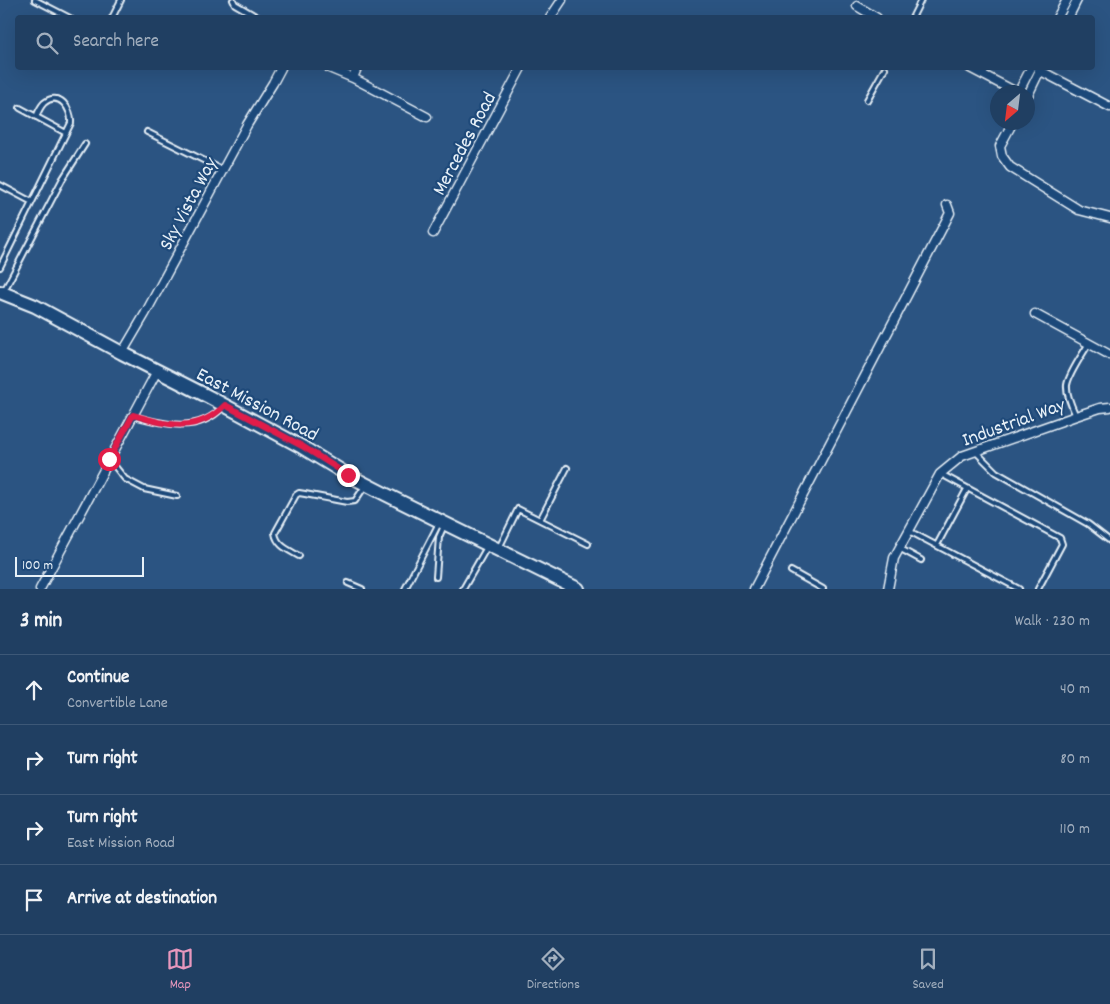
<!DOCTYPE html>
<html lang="en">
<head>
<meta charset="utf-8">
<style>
	:root { --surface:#203f62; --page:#284668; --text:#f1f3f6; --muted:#a2afbe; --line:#3d5877; --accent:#e797bd }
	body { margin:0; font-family:Dekko,sans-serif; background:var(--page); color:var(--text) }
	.compass { position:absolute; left:990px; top:85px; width:45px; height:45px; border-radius:50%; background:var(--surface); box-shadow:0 5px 20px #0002; rotate:208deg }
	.scale { position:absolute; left:15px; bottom:12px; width:129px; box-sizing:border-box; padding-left:5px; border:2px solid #e8f1f8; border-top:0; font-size:14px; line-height:18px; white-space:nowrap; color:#e8f1f8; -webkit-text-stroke:4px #1f4a7a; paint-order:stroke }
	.stop { position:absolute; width:15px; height:15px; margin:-11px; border:4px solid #e11d48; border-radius:50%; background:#fff }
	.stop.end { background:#e11d48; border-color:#fff; box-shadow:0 1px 5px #0008 }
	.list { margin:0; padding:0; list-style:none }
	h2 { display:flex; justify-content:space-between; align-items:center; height:65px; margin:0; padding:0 20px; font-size:21px }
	h2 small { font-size:16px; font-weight:400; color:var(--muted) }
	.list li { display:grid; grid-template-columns:32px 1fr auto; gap:15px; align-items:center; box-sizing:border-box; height:70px; padding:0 20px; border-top:1px solid var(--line) }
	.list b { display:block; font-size:19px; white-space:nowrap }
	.list p { margin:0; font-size:16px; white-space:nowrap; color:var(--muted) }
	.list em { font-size:16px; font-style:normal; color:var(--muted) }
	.icon { flex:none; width:28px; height:28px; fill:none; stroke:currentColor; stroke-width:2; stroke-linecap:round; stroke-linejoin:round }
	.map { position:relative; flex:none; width:1110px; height:589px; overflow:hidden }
	.search { position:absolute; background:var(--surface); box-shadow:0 5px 20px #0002; left:15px; right:15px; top:15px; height:55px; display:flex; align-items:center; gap:12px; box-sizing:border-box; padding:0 18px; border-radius:5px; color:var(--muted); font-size:19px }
	.sheet { height:345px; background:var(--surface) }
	nav { display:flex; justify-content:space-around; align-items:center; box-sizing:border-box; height:70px; border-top:1px solid var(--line); background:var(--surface); font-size:14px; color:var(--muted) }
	nav a { display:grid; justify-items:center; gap:2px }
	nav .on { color:var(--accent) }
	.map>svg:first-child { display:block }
</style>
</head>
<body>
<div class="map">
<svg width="1110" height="589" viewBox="0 0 1110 589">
	<rect width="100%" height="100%" fill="#2b5482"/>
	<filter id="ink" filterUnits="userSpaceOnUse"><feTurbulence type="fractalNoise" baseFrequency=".02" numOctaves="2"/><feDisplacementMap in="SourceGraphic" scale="10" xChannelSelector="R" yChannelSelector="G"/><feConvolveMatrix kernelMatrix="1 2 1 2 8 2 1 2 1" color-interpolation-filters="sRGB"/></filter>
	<g filter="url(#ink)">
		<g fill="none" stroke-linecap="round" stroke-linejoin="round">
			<g stroke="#e8f1f8" stroke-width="8">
				<path id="lane" d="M35 0 70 18
					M233 0 235 4 259 18
					M112 18 121 0
					M912 18 921 0
					M867 100 885 68
					M20 108 66 133
					M147 132 223 170
					M0 185 32 202
					M0 267 71 123C72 109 59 90 44 103 40 107 38 112 36 117
					M4 291 62 180 85 144
					M134 416C165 425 199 433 223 407
					M1076 416C1072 407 1066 395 1067 385 1069 373 1083 354 1089 343
					M975 451 996 472 1088 524 1110 541
					M109 459 125 479 144 489 177 496
					M941 474 1060 538 1062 544 1038 589
					M540 520 567 468
					M909 531 1019 589
					M937 545 967 489
					M499 548 518 509 588 544
					M899 548 921 560
					M299 556C289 550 277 546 275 533L296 495 299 493 305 494 347 502 355 501 365 486
					M791 571 823 589
					M436 577 439 537 444 526
					M348 583 362 589
					M405 589 439 523
					M463 589 487 547"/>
			</g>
			<g stroke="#e8f1f8" stroke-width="11">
				<path id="street" d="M857 6 877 18
					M550 18 562 0
					M1057 18 1067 0
					M1068 18 1077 0
					M329 68 353 78 427 117
					M970 68 1016 92 1019 91 1031 68
					M1039 70 1110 107
					M353 78 357 68
					M1028 95 1041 68
					M1013 122 1000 146 1002 156 1010 167 1079 210 1110 218
					M433 233 521 68
					M1035 314 1110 355
					M122 353 145 314 247 125 273 83 281 68
					M40 589 157 371
					M754 589 950 213 947 205
					M888 589 894 558 940 474 962 456 1076 416 1100 408 1110 407"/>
			</g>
			<g stroke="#e8f1f8" stroke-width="16">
				<path id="primary" d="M0 292 35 306 122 353 209 397 302 447 348 475 385 494 578 589"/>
			</g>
			<use href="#lane" stroke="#1f4a7a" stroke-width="4"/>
			<use href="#street" stroke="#1f4a7a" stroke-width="8"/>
			<use href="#primary" stroke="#1f4a7a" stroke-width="12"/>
		</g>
	</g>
	<g fill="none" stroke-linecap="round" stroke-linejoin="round" filter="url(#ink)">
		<path stroke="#e11d48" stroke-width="6" d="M109 459 133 415C167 425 197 434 225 405L302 446 348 475"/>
	</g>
	<g text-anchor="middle" stroke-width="4.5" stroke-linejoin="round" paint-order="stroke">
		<g font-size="20" fill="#e8f1f8" stroke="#1f4a7a">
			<text transform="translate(463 143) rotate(-62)" y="7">Mercedes Road</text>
			<text transform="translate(187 203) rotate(-62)" y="7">Sky Vista Way</text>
			<text transform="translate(258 403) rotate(28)" y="7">East Mission Road</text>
			<text transform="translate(1013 421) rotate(-20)" y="7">Industrial Way</text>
		</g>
	</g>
</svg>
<svg class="compass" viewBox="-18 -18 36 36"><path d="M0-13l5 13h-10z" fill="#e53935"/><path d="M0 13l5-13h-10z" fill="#a2afbe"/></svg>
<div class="scale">100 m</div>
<div class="stop" style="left:109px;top:459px"></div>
<div class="stop end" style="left:348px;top:475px"></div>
<div class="search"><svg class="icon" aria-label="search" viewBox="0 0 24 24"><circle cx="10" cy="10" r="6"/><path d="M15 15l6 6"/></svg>Search here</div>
</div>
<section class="sheet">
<h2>3 min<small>Walk · 230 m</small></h2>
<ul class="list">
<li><svg class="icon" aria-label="ahead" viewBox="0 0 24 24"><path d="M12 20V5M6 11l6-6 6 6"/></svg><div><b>Continue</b><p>Convertible Lane</p></div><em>40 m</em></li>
<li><svg class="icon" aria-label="right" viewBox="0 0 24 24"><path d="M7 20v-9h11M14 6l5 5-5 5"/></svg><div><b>Turn right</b></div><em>80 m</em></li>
<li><svg class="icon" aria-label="right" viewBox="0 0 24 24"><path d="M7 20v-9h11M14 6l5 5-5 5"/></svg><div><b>Turn right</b><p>East Mission Road</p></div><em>110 m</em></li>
<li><svg class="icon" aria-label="arrive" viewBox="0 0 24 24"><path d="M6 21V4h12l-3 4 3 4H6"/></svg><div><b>Arrive at destination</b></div></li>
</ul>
</section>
<nav>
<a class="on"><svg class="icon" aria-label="map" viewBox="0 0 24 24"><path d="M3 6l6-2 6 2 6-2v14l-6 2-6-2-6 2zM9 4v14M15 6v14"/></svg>Map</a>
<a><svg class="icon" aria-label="directions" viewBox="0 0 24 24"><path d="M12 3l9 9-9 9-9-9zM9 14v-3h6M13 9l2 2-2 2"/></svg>Directions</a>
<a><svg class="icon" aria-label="saved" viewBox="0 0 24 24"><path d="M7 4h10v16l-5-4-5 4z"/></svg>Saved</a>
</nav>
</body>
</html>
